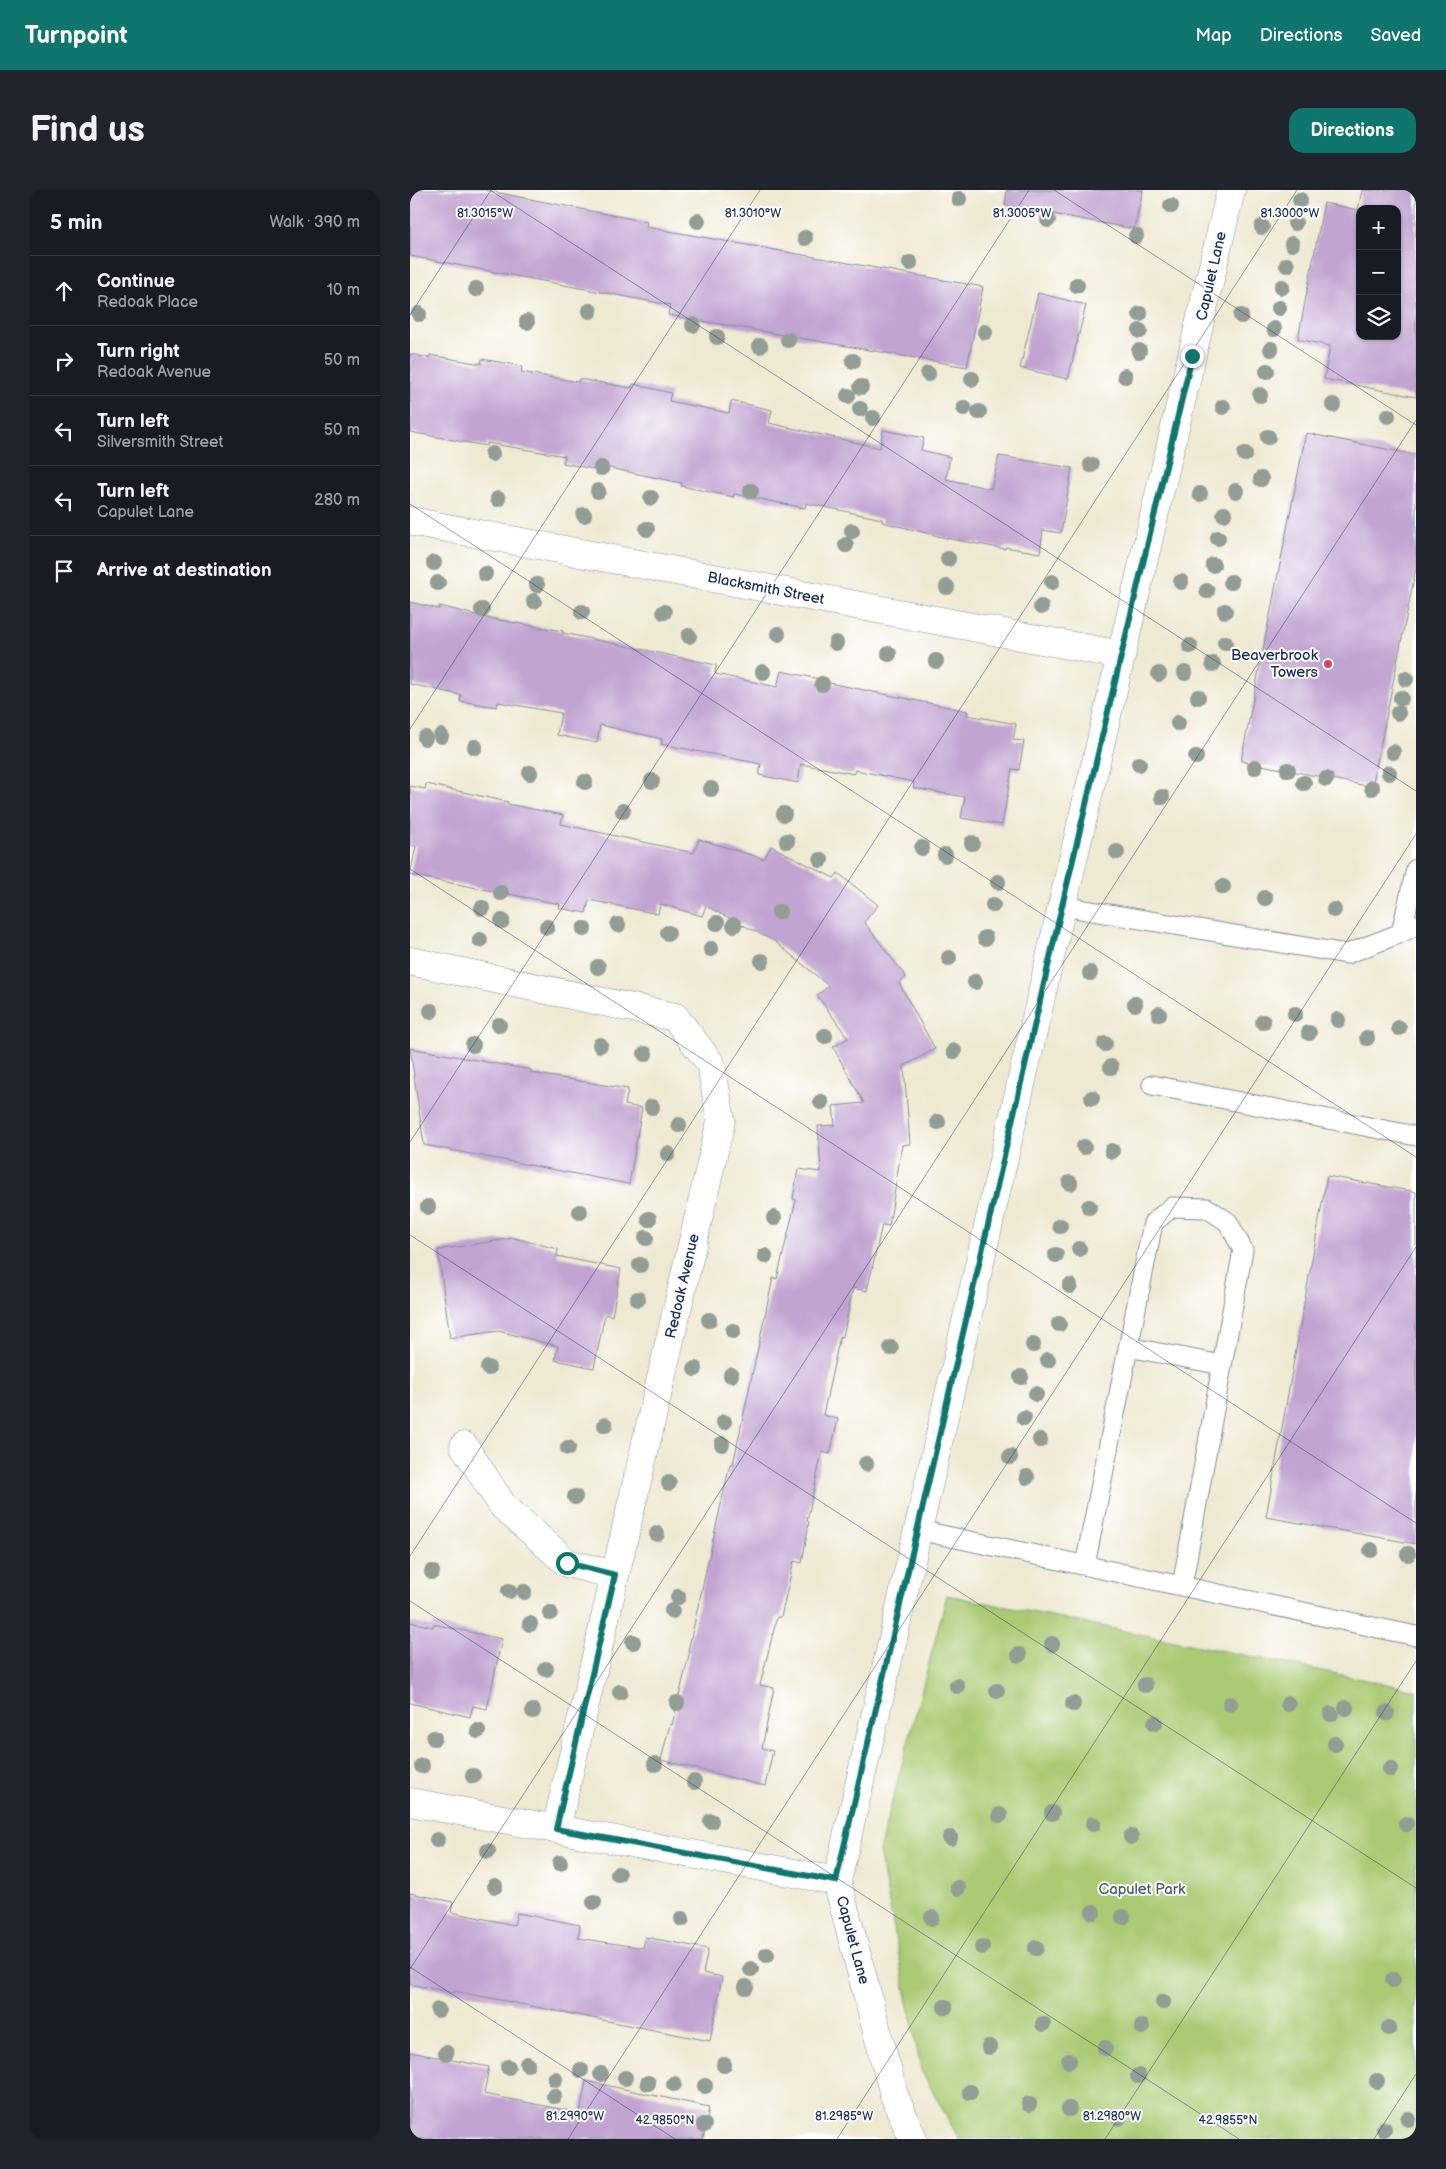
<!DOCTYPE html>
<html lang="en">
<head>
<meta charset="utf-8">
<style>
	:root { --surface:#171b24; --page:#20242c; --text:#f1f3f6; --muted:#9ea1a6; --line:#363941; --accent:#0f766e }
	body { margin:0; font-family:"Balsamiq Sans",sans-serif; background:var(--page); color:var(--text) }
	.controls { position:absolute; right:15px; top:15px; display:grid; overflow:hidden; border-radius:10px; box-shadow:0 1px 4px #0004 }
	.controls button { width:45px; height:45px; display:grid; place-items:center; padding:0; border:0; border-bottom:1px solid var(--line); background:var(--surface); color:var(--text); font:25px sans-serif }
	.stop { position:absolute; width:15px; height:15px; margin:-11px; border:4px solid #0f766e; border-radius:50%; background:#fff }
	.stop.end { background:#0f766e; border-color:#fff; box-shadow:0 1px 5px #0008 }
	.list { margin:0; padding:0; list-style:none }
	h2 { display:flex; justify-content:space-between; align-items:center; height:65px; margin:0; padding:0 20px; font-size:21px }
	h2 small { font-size:16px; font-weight:400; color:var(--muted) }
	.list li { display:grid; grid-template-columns:32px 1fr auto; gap:15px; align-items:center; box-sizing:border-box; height:70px; padding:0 20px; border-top:1px solid var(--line) }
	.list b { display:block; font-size:19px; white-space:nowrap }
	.list p { margin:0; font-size:16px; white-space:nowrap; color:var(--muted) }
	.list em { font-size:16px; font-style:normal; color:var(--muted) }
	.icon { flex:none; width:28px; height:28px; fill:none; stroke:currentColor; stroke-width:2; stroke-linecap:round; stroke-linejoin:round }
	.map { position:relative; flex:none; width:1006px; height:1949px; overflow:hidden; border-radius:15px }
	header { display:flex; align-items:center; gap:30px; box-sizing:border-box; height:70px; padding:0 25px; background:var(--accent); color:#fff }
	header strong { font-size:24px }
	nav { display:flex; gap:28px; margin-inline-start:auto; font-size:18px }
	.intro { display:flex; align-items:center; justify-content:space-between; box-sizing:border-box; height:120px; padding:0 30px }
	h1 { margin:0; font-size:35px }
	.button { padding:12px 22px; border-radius:15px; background:var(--accent); color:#fff; font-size:18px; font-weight:700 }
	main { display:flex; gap:30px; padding:0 30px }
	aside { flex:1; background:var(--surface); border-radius:15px; box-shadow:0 1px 4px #0004 }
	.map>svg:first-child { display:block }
</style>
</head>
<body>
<header>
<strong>Turnpoint</strong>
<nav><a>Map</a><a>Directions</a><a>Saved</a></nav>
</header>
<div class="intro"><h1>Find us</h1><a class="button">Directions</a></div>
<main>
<aside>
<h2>5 min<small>Walk · 390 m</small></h2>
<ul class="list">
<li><svg class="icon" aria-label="ahead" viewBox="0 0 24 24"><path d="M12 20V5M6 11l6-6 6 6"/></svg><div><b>Continue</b><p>Redoak Place</p></div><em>10 m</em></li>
<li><svg class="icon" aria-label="right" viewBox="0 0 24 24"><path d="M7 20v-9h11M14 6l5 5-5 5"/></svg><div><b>Turn right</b><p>Redoak Avenue</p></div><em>50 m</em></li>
<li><svg class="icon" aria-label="left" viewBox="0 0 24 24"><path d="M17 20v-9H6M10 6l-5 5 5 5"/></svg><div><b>Turn left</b><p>Silversmith Street</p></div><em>50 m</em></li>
<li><svg class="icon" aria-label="left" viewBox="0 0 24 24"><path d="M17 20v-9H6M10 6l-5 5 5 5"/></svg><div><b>Turn left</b><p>Capulet Lane</p></div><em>280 m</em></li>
<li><svg class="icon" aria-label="arrive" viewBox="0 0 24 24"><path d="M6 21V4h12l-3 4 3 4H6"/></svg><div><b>Arrive at destination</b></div></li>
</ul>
</aside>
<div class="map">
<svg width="1006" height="1949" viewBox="0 0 1006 1949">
	<rect width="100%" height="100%" fill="#fff"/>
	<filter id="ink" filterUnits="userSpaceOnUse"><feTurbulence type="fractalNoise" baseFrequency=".02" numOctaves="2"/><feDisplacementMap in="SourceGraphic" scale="10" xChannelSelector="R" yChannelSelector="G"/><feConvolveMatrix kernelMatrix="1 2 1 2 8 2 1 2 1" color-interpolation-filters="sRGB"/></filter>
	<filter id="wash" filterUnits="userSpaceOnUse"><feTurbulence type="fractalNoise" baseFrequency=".0096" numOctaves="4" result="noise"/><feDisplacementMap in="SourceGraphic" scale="20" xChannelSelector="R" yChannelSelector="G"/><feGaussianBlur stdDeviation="1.12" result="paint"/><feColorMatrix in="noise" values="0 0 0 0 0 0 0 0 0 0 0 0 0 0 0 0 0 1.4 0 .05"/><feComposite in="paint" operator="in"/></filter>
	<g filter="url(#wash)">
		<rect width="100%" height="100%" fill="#eee9d1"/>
		<path fill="#aacb73" stroke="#627d68" d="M537 1405 1006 1500V1929L1002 1949H549L511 1880 469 1661Z"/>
		<g id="blocks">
			<path fill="#c1a4d2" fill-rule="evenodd" d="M0 0H74L237 32 236 37 573 97 557 177 258 125 260 115 0 66Z
				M597 0H733L724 39 595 15Z
				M952 0H1006V207L914 189 920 156 888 149 914 13 948 20ZM950 19H987V146H950Z
				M628 103 676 115 658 189 610 178Z
				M0 164 19 168 20 165 71 174 72 169 112 176 111 182 168 192 169 189 222 198 223 194 261 203 259 211 319 223 321 211 362 220 359 233 470 258 473 240 514 248 511 260 540 267 536 289 581 299 589 266 662 278 651 343 633 340 630 363 595 357V359L536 348 472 332V329L396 313 395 318 324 304V307L271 296 272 293 199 278 198 282 153 273 155 266 77 253 76 256 0 242Z
				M896 243 1006 265V378L962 597 831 571Z
				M0 412 29 419 30 416 77 428 153 441V443L306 475 305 484 367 497 371 481 409 489V491L558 521 557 525 606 534 603 550 614 551 609 580 602 579 592 635 551 628 555 607 503 598 504 592 445 580 444 584 391 574 388 593 349 585 351 574 251 554 252 549 190 535 187 553 147 545 151 523 88 512 87 517 50 511 51 505 0 494Z
				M16 594 98 612 97 614 153 625 151 634 284 663 289 649 354 669 361 656 424 688 428 683 468 715 454 732 496 787 489 793 525 859 494 876 500 954 492 955 479 1036 472 1035 457 1101 443 1098 433 1147 430 1146 413 1225 428 1229 420 1264 412 1262 397 1331 399 1332 392 1373 384 1371 371 1427H367L350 1495 364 1498 352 1558 363 1561 355 1596 251 1570 260 1534 262 1535 280 1461H278L320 1274H323L363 1088 367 1089 386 1010 383 1009 388 979 411 982 408 936 425 935 423 916 454 913 423 857 438 848 407 805 419 796 364 751 296 716 292 726 250 714 248 724 179 710 176 723 149 718 150 714 0 685 6 656 0 655V596L15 599Z
				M0 858 121 880V883L218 899 215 915 232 918 219 994 14 955Z
				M917 986 1006 1002V1354L856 1327Z
				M104 1048 148 1059 147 1066 211 1079 202 1126 195 1124 184 1178 145 1170 148 1156 88 1141 40 1148 28 1060Z
				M0 1432 23 1437V1434L92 1449 77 1519 63 1516 60 1527 0 1513Z
				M0 1703 43 1712 41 1722 104 1735 107 1723 170 1735 168 1748 233 1758 235 1747 298 1759 293 1783 312 1787 300 1851 44 1801V1803L0 1794Z
				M0 1862 79 1877 74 1904 170 1923 176 1891 299 1917 293 1949H0Z"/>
		</g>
	</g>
	<g filter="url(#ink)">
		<use href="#blocks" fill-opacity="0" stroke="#848c98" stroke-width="1"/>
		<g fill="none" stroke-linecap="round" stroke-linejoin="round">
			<g stroke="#848c98" stroke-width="21">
				<path id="service" d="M652 716 937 764 991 743 1006 735
					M991 743 1006 679
					M742 895 1006 946
					M718 1157 812 1175
					M508 1340 1006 1446
					M675 1375 743 1033 762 1017 797 1018 818 1032 833 1060 772 1396"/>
			</g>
			<g stroke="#848c98" stroke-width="29">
				<path id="minor" d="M0 331 711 465
					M0 771 265 827 301 874 311 931 146 1639
					M54 1256 93 1316 157 1373 205 1385
					M0 1612 427 1691"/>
			</g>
			<g stroke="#848c98" stroke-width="29">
				<path id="tertiary" d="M503 1949 484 1905 427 1691 652 716 821 0"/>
			</g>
			<use href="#service" stroke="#fff" stroke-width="19"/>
			<use href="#minor" stroke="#fff" stroke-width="28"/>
			<use href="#tertiary" stroke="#fff" stroke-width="28"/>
		</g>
		<g fill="#929d95">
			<circle cx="549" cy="9" r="8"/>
			<circle cx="890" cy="10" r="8"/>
			<circle cx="761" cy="16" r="8"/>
			<circle cx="638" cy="30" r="8"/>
			<circle cx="288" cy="31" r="8"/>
			<circle cx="885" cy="33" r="8"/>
			<circle cx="852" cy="37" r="8"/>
			<circle cx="726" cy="46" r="8"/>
			<circle cx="395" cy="48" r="8"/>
			<circle cx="882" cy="54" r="8"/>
			<circle cx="500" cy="73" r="8"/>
			<circle cx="877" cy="75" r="8"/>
			<circle cx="667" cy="95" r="8"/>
			<circle cx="872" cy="97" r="8"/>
			<circle cx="66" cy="99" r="8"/>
			<circle cx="869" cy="118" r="8"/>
			<circle cx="180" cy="121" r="8"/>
			<circle cx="9" cy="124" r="8"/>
			<circle cx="730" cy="124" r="8"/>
			<circle cx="831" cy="126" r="8"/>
			<circle cx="117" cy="132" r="8"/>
			<circle cx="283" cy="135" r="8"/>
			<circle cx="864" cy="139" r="8"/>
			<circle cx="730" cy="141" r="8"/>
			<circle cx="575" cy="142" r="8"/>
			<circle cx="307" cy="147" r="8"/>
			<circle cx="378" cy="150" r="8"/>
			<circle cx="350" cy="156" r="8"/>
			<circle cx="861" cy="159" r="8"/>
			<circle cx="729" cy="161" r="8"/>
			<circle cx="443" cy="171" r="8"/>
			<circle cx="857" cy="181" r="8"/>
			<circle cx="518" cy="184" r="8"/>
			<circle cx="715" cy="186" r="8"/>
			<circle cx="562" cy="189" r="8"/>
			<circle cx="451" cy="197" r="8"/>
			<circle cx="850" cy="205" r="8"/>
			<circle cx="438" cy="206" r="8"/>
			<circle cx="923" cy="215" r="8"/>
			<circle cx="813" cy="217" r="8"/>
			<circle cx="554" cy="218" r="8"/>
			<circle cx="450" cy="219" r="8"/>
			<circle cx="569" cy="222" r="8"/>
			<circle cx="978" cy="226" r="8"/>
			<circle cx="463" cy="228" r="8"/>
			<circle cx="858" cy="247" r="8"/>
			<circle cx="82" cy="264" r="8"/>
			<circle cx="835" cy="264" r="8"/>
			<circle cx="681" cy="275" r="8"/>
			<circle cx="191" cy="278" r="8"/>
			<circle cx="851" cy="289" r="8"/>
			<circle cx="188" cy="301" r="8"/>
			<circle cx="341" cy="301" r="8"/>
			<circle cx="826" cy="301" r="8"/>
			<circle cx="790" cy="304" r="8"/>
			<circle cx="241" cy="308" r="8"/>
			<circle cx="88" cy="309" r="8"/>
			<circle cx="814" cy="324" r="8"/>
			<circle cx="174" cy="325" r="8"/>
			<circle cx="237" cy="339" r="8"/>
			<circle cx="442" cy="341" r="8"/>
			<circle cx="808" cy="348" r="8"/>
			<circle cx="436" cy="355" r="8"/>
			<circle cx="538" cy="369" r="8"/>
			<circle cx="24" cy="373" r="8"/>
			<circle cx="803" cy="375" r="8"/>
			<circle cx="75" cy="384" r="8"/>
			<circle cx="642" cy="392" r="8"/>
			<circle cx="771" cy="392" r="8"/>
			<circle cx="821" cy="392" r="8"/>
			<circle cx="28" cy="393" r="8"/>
			<circle cx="127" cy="395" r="8"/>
			<circle cx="537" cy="397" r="8"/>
			<circle cx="797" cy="401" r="8"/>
			<circle cx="124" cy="411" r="8"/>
			<circle cx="631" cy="417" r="8"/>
			<circle cx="72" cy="420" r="8"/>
			<circle cx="815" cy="421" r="8"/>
			<circle cx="172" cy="422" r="8"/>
			<circle cx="254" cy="422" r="8"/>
			<circle cx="368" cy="444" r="8"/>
			<circle cx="279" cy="446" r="8"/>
			<circle cx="426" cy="453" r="8"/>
			<circle cx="815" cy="453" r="8"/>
			<circle cx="780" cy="456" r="8"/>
			<circle cx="479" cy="464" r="8"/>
			<circle cx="526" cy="471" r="8"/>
			<circle cx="803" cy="474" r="8"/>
			<circle cx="353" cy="482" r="8"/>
			<circle cx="775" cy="483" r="8"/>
			<circle cx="749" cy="484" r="8"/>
			<circle cx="996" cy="489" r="8"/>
			<circle cx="412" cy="494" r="8"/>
			<circle cx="788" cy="507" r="8"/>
			<circle cx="991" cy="508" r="8"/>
			<circle cx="988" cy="523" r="8"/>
			<circle cx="768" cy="533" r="8"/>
			<circle cx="31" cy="546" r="8"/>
			<circle cx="15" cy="548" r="8"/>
			<circle cx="65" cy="557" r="8"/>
			<circle cx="983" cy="562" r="8"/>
			<circle cx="786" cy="567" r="8"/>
			<circle cx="729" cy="574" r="8"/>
			<circle cx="845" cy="577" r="8"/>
			<circle cx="878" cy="580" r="8"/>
			<circle cx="120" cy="583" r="8"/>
			<circle cx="979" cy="583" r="8"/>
			<circle cx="916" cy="589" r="8"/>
			<circle cx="242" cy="591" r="8"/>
			<circle cx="175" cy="592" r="8"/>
			<circle cx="894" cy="593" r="8"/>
			<circle cx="962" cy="598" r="8"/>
			<circle cx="301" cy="599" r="8"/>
			<circle cx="752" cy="607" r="8"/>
			<circle cx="213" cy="621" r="8"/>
			<circle cx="374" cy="624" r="8"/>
			<circle cx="377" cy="651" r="8"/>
			<circle cx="562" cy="653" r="8"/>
			<circle cx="512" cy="658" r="8"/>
			<circle cx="707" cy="662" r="8"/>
			<circle cx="535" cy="665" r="8"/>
			<circle cx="411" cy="670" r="8"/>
			<circle cx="588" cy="692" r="8"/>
			<circle cx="813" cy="697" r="8"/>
			<circle cx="91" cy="703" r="8"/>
			<circle cx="855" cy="708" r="8"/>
			<circle cx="583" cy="715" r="8"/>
			<circle cx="72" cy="718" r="8"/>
			<circle cx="924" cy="720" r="8"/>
			<circle cx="369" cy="722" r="8"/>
			<circle cx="92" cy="731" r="8"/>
			<circle cx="307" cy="733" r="8"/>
			<circle cx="208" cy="735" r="8"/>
			<circle cx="324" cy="735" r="8"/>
			<circle cx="137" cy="737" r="8"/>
			<circle cx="174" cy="739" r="8"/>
			<circle cx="258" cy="743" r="8"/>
			<circle cx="575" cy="748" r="8"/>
			<circle cx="70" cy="750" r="8"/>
			<circle cx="301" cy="759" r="8"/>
			<circle cx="539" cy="768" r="8"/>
			<circle cx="352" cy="771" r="8"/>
			<circle cx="188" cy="777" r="8"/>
			<circle cx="680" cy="783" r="8"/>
			<circle cx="565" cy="792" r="8"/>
			<circle cx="725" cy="814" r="8"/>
			<circle cx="21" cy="821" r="8"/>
			<circle cx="749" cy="824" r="8"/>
			<circle cx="885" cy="824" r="8"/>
			<circle cx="928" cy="830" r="8"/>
			<circle cx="853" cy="832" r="8"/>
			<circle cx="89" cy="835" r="8"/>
			<circle cx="989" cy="838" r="8"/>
			<circle cx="899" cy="843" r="8"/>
			<circle cx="415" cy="846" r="8"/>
			<circle cx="957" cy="848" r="8"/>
			<circle cx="695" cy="854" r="8"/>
			<circle cx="63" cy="855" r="8"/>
			<circle cx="190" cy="855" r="8"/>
			<circle cx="544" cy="861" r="8"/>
			<circle cx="235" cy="864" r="8"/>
			<circle cx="701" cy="877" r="8"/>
			<circle cx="682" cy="908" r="8"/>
			<circle cx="411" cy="912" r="8"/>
			<circle cx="242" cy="917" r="8"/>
			<circle cx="528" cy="932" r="8"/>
			<circle cx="269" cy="935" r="8"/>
			<circle cx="674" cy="957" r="8"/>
			<circle cx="702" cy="961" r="8"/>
			<circle cx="258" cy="964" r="8"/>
			<circle cx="660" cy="993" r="8"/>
			<circle cx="18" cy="1017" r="8"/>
			<circle cx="679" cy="1017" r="8"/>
			<circle cx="170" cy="1022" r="8"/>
			<circle cx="364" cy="1028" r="8"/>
			<circle cx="239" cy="1029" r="8"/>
			<circle cx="650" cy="1036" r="8"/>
			<circle cx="236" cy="1048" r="8"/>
			<circle cx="669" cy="1059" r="8"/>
			<circle cx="646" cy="1065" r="8"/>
			<circle cx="355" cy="1066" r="8"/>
			<circle cx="230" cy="1075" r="8"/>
			<circle cx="660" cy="1096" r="8"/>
			<circle cx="228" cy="1109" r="8"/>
			<circle cx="299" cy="1130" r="8"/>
			<circle cx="649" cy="1134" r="8"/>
			<circle cx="323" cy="1141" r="8"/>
			<circle cx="623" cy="1155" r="8"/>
			<circle cx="481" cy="1158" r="8"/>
			<circle cx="638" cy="1170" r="8"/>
			<circle cx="78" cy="1178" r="8"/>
			<circle cx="285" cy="1179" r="8"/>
			<circle cx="321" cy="1185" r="8"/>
			<circle cx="611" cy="1187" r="8"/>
			<circle cx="626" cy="1204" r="8"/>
			<circle cx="614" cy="1228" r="8"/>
			<circle cx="314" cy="1232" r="8"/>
			<circle cx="195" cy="1235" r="8"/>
			<circle cx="630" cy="1250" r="8"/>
			<circle cx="312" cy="1254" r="8"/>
			<circle cx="158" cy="1258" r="8"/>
			<circle cx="600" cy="1267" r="8"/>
			<circle cx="456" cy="1274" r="8"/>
			<circle cx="617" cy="1287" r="8"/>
			<circle cx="259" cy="1293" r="8"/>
			<circle cx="165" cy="1307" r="8"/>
			<circle cx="247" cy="1344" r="8"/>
			<circle cx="961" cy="1360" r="8"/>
			<circle cx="998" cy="1364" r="8"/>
			<circle cx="22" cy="1382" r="8"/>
			<circle cx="99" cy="1401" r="8"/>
			<circle cx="114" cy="1402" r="8"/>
			<circle cx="268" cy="1407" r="8"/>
			<circle cx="262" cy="1421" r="8"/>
			<circle cx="140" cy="1423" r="8"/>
			<circle cx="120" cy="1434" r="8"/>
			<circle cx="223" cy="1452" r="8"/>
			<circle cx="642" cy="1454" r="8"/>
			<circle cx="609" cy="1465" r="8"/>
			<circle cx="136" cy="1479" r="8"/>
			<circle cx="735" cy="1495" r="8"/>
			<circle cx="547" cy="1496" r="8"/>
			<circle cx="587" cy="1501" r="8"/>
			<circle cx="210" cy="1502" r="8"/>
			<circle cx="267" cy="1513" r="8"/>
			<circle cx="663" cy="1514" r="8"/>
			<circle cx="820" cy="1514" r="8"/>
			<circle cx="878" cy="1514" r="8"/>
			<circle cx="936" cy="1518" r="8"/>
			<circle cx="123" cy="1521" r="8"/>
			<circle cx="977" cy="1523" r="8"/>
			<circle cx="921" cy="1524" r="8"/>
			<circle cx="745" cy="1533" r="8"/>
			<circle cx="68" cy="1541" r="8"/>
			<circle cx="24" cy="1548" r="8"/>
			<circle cx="925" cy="1554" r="8"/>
			<circle cx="245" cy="1574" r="8"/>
			<circle cx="12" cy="1576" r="8"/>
			<circle cx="980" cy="1579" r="8"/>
			<circle cx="63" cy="1586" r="8"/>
			<circle cx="284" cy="1592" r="8"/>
			<circle cx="642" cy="1623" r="8"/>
			<circle cx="590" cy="1625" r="8"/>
			<circle cx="301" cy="1631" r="8"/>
			<circle cx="683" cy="1634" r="8"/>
			<circle cx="996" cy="1634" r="8"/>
			<circle cx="721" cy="1647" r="8"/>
			<circle cx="540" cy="1648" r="8"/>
			<circle cx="27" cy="1650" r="8"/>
			<circle cx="78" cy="1661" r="8"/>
			<circle cx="150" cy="1673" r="8"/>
			<circle cx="208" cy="1684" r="8"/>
			<circle cx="85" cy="1696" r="8"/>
			<circle cx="548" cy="1698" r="8"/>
			<circle cx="184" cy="1712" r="8"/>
			<circle cx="683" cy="1722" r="8"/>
			<circle cx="713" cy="1727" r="8"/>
			<circle cx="522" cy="1728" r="8"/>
			<circle cx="272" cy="1729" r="8"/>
			<circle cx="572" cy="1757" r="8"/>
			<circle cx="626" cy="1758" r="8"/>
			<circle cx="357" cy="1765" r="8"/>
			<circle cx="341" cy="1779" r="8"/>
			<circle cx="983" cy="1790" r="8"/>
			<circle cx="336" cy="1797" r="8"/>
			<circle cx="753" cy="1812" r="8"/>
			<circle cx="535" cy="1817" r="8"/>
			<circle cx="28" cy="1820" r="8"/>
			<circle cx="633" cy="1834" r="8"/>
			<circle cx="732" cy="1837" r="8"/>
			<circle cx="979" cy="1838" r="8"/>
			<circle cx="579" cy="1857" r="8"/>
			<circle cx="695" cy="1858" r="8"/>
			<circle cx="36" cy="1863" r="8"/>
			<circle cx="659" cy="1871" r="8"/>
			<circle cx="117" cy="1874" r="8"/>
			<circle cx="314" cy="1875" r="8"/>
			<circle cx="98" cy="1877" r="8"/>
			<circle cx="171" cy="1880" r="8"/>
			<circle cx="191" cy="1884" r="8"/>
			<circle cx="728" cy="1886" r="8"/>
			<circle cx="215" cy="1888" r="8"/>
			<circle cx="145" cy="1889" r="8"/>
			<circle cx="967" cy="1891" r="8"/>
			<circle cx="238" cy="1893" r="8"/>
			<circle cx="264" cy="1894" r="8"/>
			<circle cx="295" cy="1896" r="8"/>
			<circle cx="560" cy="1902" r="8"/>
			<circle cx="144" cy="1906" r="8"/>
			<circle cx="619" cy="1914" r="8"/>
			<circle cx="659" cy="1919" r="8"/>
			<circle cx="709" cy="1928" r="8"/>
			<circle cx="998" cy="1929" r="8"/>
			<circle cx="294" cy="1935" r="8"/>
			<circle cx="974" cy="1939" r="8"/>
		</g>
	</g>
	<g fill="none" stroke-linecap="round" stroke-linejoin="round" filter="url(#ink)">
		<path stroke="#0f766e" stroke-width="6" d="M157 1373 205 1385 146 1639 426 1691 652 716 782 166"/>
	</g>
	<path fill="none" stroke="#1b2f5e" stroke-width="1" stroke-opacity="0.45" d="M80 0 1006 601M644 0 1006 235M0 125 81 0M0 314 1006 967M0 539 350 0M0 679 1006 1333M0 952 619 0M0 1045 1006 1698M0 1366 887 0M0 1411 829 1949M0 1777 265 1949M0 1779 1006 230M158 1949 1006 644M427 1949 1006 1057M695 1949 1006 1471M964 1949 1006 1884"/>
	<circle fill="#d1495b" stroke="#fff" stroke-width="2" cx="918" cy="474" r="5"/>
	<g text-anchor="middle" stroke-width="4" stroke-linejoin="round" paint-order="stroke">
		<g font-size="15" fill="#1b2f5e" stroke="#fff">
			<text transform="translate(801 86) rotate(-77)" y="5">Capulet Lane</text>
			<text transform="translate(356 398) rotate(11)" y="5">Blacksmith Street</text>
			<text transform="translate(272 1096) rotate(-77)" y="5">Redoak Avenue</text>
			<text transform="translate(443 1750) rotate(75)" y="5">Capulet Lane</text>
		</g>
		<g font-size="15" fill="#1b2f5e" stroke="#fff" text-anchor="end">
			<text x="908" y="470">Beaverbrook<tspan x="908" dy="17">Towers</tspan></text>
		</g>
		<g font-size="15" fill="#465e64" stroke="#fff">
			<text x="732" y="1704">Capulet Park</text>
		</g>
	</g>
	<g font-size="12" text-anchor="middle" fill="#1b2f5e" stroke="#fff" stroke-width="4" stroke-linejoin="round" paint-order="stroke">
		<text x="343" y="27">81.3010°W</text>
		<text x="612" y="27">81.3005°W</text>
		<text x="75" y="27">81.3015°W</text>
		<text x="880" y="27">81.3000°W</text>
		<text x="165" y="1930">81.2990°W</text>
		<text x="434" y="1930">81.2985°W</text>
		<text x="702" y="1930">81.2980°W</text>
		<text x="255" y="1934">42.9850°N</text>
		<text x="818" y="1934">42.9855°N</text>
	</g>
</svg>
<div class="controls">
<button>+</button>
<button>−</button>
<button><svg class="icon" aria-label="layers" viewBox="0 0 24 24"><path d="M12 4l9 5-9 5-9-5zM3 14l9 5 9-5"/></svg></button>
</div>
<div class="stop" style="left:157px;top:1373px"></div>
<div class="stop end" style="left:782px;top:166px"></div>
</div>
</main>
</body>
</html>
